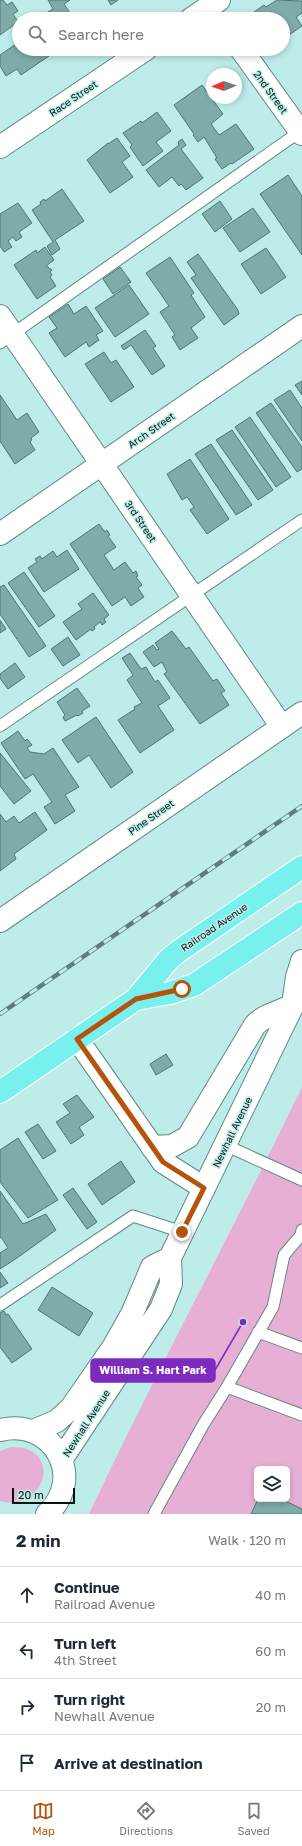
<!DOCTYPE html>
<html lang="en">
<head>
<meta charset="utf-8">
<style>
	:root { --surface:#fff; --page:#f6f6f7; --text:#1f2937; --muted:#747a83; --line:#e0e1e3; --accent:#b45309 }
	body { margin:0; font-family:"Golos Text",sans-serif; background:var(--page); color:var(--text) }
	.controls { position:absolute; right:12px; bottom:12px; display:grid; overflow:hidden; border-radius:6px; box-shadow:0 2px 6px #0003 }
	.controls button { width:36px; height:36px; display:grid; place-items:center; padding:0; border:0; border-bottom:1px solid var(--line); background:var(--surface); color:var(--text); font:20px sans-serif }
	.compass { position:absolute; left:206px; top:68px; width:36px; height:36px; border-radius:50%; background:var(--surface); box-shadow:0 2px 6px #0003; rotate:268deg }
	.scale { position:absolute; left:12px; bottom:10px; width:63px; box-sizing:border-box; padding-left:4px; border:2px solid #041414; border-top:0; font-size:11px; line-height:14px; white-space:nowrap; color:#041414; -webkit-text-stroke:3px #beece9; paint-order:stroke }
	.stop { position:absolute; width:12px; height:12px; margin:-9px; border:3px solid #b45309; border-radius:50%; background:#fff }
	.stop.end { background:#b45309; border-color:#fff; box-shadow:0 1px 4px #0008 }
	.list { margin:0; padding:0; list-style:none }
	h2 { display:flex; justify-content:space-between; align-items:center; height:52px; margin:0; padding:0 16px; font-size:17px }
	h2 small { font-size:13px; font-weight:400; color:var(--muted) }
	.list li { display:grid; grid-template-columns:26px 1fr auto; gap:12px; align-items:center; box-sizing:border-box; height:56px; padding:0 16px; border-top:1px solid var(--line) }
	.list b { display:block; font-size:15px; white-space:nowrap }
	.list p { margin:0; font-size:13px; white-space:nowrap; color:var(--muted) }
	.list em { font-size:13px; font-style:normal; color:var(--muted) }
	.icon { flex:none; width:22px; height:22px; fill:none; stroke:currentColor; stroke-width:2; stroke-linecap:round; stroke-linejoin:round }
	.map { position:relative; flex:none; width:302px; height:1514px; overflow:hidden }
	.search { position:absolute; background:var(--surface); box-shadow:0 2px 6px #0003; left:12px; right:12px; top:12px; height:44px; display:flex; align-items:center; gap:10px; box-sizing:border-box; padding:0 14px; border-radius:22px; color:var(--muted); font-size:15px }
	.sheet { height:276px; background:var(--surface) }
	nav { display:flex; justify-content:space-around; align-items:center; box-sizing:border-box; height:56px; border-top:1px solid var(--line); background:var(--surface); font-size:11px; color:var(--muted) }
	nav a { display:grid; justify-items:center; gap:2px }
	nav .on { color:var(--accent) }
	.map>svg:first-child { display:block }
</style>
</head>
<body>
<div class="map">
<svg width="302" height="1514" viewBox="0 0 302 1514">
	<rect width="100%" height="100%" fill="#beece9"/>
	<path fill="#e7afd3" fill-rule="evenodd" d="M302 1087V1514H89C157 1370 233 1230 302 1087ZM257 1469H287V1499H257Z
		M11 1447C64 1445 46 1514 0 1501V1451Z"/>
	<path fill="#7faba9" stroke="#4d7775" d="M0 0H3L7 5 12 2 18 11 13 14 18 22 0 35Z
		M48 0H70L64 4 74 19H43L41 16 53 9Z
		M108 0H118L111 5Z
		M277 0 302 1V13L296 17 302 26 289 35 283 25V19H258L254 12 264 5 266 7Z
		M19 42V49H44L49 56 21 75 17 69 6 76 0 66V55Z
		M202 85 223 114 211 124 219 135 236 124 254 149 232 164 231 163 222 169 215 159 217 158 204 137 198 142 193 135 194 134 174 105Z
		M157 112 171 131 156 142 163 151 143 166 130 147 132 145 123 133 141 121 142 123Z
		M117 138 130 156 122 162 133 177 110 193 87 160 108 143V144Z
		M182 139 186 145 181 149 203 178 186 190 181 184 179 186 172 177 159 187 146 170 179 145 178 142Z
		M288 175 302 196V255L260 194Z
		M62 189 84 221 55 240 60 249 52 255 47 246 53 242 32 210 41 204 40 202 44 199 45 201Z
		M220 201 232 219 215 232 202 214Z
		M18 203 32 223 19 232 22 237 16 241 13 237 8 241 12 247 4 252 0 246V214Z
		M253 208 270 232 240 252 223 228Z
		M45 247 54 260 46 266 52 270 50 272 52 275 50 277 56 286 37 299 14 265 36 250 37 253Z
		M266 248 286 277 261 294 241 264Z
		M198 254 238 310 239 314 224 325 191 278 196 275 187 262Z
		M170 257 194 293 191 295 205 317 191 328 198 338 180 350 172 337 175 335 160 312 169 306 146 273Z
		M120 267 131 282 113 294 103 279Z
		M129 285 149 314 115 337 95 308Z
		M68 304 74 314 86 306 103 331 96 335 99 340 89 347 86 342 65 357 49 333 57 328 49 317Z
		M145 330 156 346 153 348 165 366 152 375 131 345 124 350 121 346Z
		M104 352 111 363 116 360 134 387 111 402 85 364Z
		M302 381V395L295 385Z
		M290 390 302 408V441L274 400Z
		M0 395 17 420 27 413 39 432 31 438 32 440 30 442 35 450 15 464 0 441Z
		M271 403 302 447V469L297 472 256 413Z
		M250 417 291 477 276 487 235 427Z
		M232 430 273 490 258 500 216 440Z
		M211 444 252 505 236 515 195 454Z
		M190 459 229 519 207 534 190 510 194 507 187 497 182 500 167 474Z
		M99 524 105 532 107 530 110 535 108 536 116 547 104 555 114 570 125 562 133 573 136 571 138 576 136 577 142 585 138 588 144 597 131 606 125 597 112 606 70 544Z
		M67 550 79 569 44 592 28 568 37 562 35 559 40 556 42 559 53 551 57 557Z
		M24 572 55 616 39 627 8 583Z
		M4 585 46 646 29 657 0 614V587Z
		M93 593 109 615 104 619 106 622 102 625 100 622 94 627 95 629 92 631 91 629 76 640 63 622 82 609 78 604Z
		M0 620 6 629 0 633Z
		M172 631 186 649 189 647 213 681 217 679 225 691 221 693 229 705 200 724 164 674 167 672 162 662 154 667 143 652 153 645 157 650 159 649 155 643Z
		M68 637 80 655 63 666 51 649Z
		M130 653 141 669 146 667 155 682 158 680 170 698 158 706 174 730 140 753 118 720 135 709 134 707 142 703 127 680 133 675 122 658Z
		M15 663 25 677 8 689 0 678V674Z
		M77 688 90 706 82 711 83 713 78 716 77 715 65 721 63 717 65 715 57 702Z
		M96 717 133 772 111 788 89 755 78 763 62 740Z
		M18 731 25 741 27 739 32 745 27 748 30 752 44 754 53 748 79 787 65 795 75 811 55 824 44 807 52 802 33 774 25 779 1 743Z
		M0 753 31 791 14 804 0 786Z
		M35 812 47 830 14 854 16 859 0 871V814L6 822 14 816 19 823Z
		M166 1054 173 1065 156 1075 150 1064Z
		M77 1095 94 1117 79 1127 84 1135 71 1144 56 1122 70 1113 63 1104Z
		M38 1124 56 1151 43 1159 25 1132Z
		M18 1138 58 1200 28 1218 0 1182V1150Z
		M121 1161 135 1182 102 1205 88 1184Z
		M73 1188 97 1222 87 1229 63 1195Z
		M0 1191 23 1224 46 1214 56 1230 17 1258 0 1269V1253L8 1248 1 1237 0 1238Z
		M0 1272 8 1283 0 1288Z
		M52 1287 93 1313 79 1336 38 1310Z
		M4 1311 6 1315 8 1314 32 1349 12 1363 0 1347V1313Z
		M258 1499H281L302 1509V1514H251Z"/>
	<g fill="none" stroke-linecap="round" stroke-linejoin="round">
		<g stroke="#5e8a87" stroke-width="13">
			<path id="lane" d="M0 343 302 130
				M0 726 302 520
				M225 1145 302 1180
				M0 1305 133 1216 182 1232
				M258 1332 302 1348
				M227 1387 302 1415
				M154 1514 203 1425 227 1387 273 1307 284 1255 301 1235 302 1230"/>
		</g>
		<g stroke="#5e8a87" stroke-width="24">
			<path id="street" d="M191 19 219 0
				M241 49 302 134
				M0 147 146 49
				M0 316 282 727
				M0 534 302 326
				M0 921 302 713
				M77 1039 163 1162 204 1188"/>
		</g>
		<g stroke="#5e8a87" stroke-width="24">
			<path id="secondary" d="M152 1147 172 1146 188 1137 255 1025C267 1012 286 1012 299 1000
				M0 1430C52 1417 87 1477 47 1514
				M33 1431 57 1421 71 1408 114 1346 132 1314 152 1267 170 1258
				M61 1460 161 1309 171 1284 170 1258 293 1005 297 977 302 961"/>
		</g>
		<g stroke="#fff" stroke-width="24">
			<path id="primary" d="M136 999 170 993 194 985 302 913
				M0 1092 136 999 169 959 179 951 302 867"/>
		</g>
		<use href="#lane" stroke="#fff" stroke-width="11"/>
		<use href="#street" stroke="#fff" stroke-width="22"/>
		<use href="#secondary" stroke="#fff" stroke-width="22"/>
		<use href="#primary" stroke="#78f1ee" stroke-width="22"/>
		<g stroke="#5e7d7b" stroke-width="4.5">
			<path id="rail" d="M0 1014 302 806"/>
		</g>
		<use href="#rail" stroke="#beece9" stroke-width="3" stroke-dasharray="9" stroke-linecap="butt"/>
	</g>
	<g fill="none" stroke-linecap="round" stroke-linejoin="round">
		<path stroke="#b45309" stroke-width="5" d="M182 989 136 999 77 1039 163 1162 204 1188 182 1232"/>
	</g>
	<g text-anchor="middle" stroke-width="3" stroke-linejoin="round" paint-order="stroke">
		<g font-size="10" fill="#041414" stroke="#beece9">
			<text transform="translate(271 92) rotate(54)" y="4">2nd Street</text>
			<text transform="translate(73 98) rotate(-34)" y="4">Race Street</text>
			<text transform="translate(151 430) rotate(-35)" y="4">Arch Street</text>
			<text transform="translate(141 521) rotate(56)" y="4">3rd Street</text>
			<text transform="translate(151 817) rotate(-35)" y="4">Pine Street</text>
			<text transform="translate(214 927) rotate(-34)" y="4">Railroad Avenue</text>
			<text transform="translate(232 1132) rotate(-64)" y="4">Newhall Avenue</text>
			<text transform="translate(86 1423) rotate(-57)" y="4">Newhall Avenue</text>
		</g>
	</g>
	<path fill="none" stroke="#7b2cbf" stroke-width="1.5" d="M243 1322L215 1370"/>
	<circle fill="#7b2cbf" stroke="#beece9" stroke-width="1.5" cx="243" cy="1322" r="4"/>
	<rect fill="#7b2cbf" stroke="#7b2cbf" stroke-width="1.5" x="91" y="1359" width="124" height="23" rx="4"/>
	<g font-size="11" text-anchor="middle" font-weight="bold" fill="#fff">
		<text x="153" y="1374">William S. Hart Park</text>
	</g>
</svg>
<div class="controls">
<button><svg class="icon" aria-label="layers" viewBox="0 0 24 24"><path d="M12 4l9 5-9 5-9-5zM3 14l9 5 9-5"/></svg></button>
</div>
<svg class="compass" viewBox="-18 -18 36 36"><path d="M0-13l5 13h-10z" fill="#e53935"/><path d="M0 13l5-13h-10z" fill="#747a83"/></svg>
<div class="scale">20 m</div>
<div class="stop" style="left:182px;top:989px"></div>
<div class="stop end" style="left:182px;top:1232px"></div>
<div class="search"><svg class="icon" aria-label="search" viewBox="0 0 24 24"><circle cx="10" cy="10" r="6"/><path d="M15 15l6 6"/></svg>Search here</div>
</div>
<section class="sheet">
<h2>2 min<small>Walk · 120 m</small></h2>
<ul class="list">
<li><svg class="icon" aria-label="ahead" viewBox="0 0 24 24"><path d="M12 20V5M6 11l6-6 6 6"/></svg><div><b>Continue</b><p>Railroad Avenue</p></div><em>40 m</em></li>
<li><svg class="icon" aria-label="left" viewBox="0 0 24 24"><path d="M17 20v-9H6M10 6l-5 5 5 5"/></svg><div><b>Turn left</b><p>4th Street</p></div><em>60 m</em></li>
<li><svg class="icon" aria-label="right" viewBox="0 0 24 24"><path d="M7 20v-9h11M14 6l5 5-5 5"/></svg><div><b>Turn right</b><p>Newhall Avenue</p></div><em>20 m</em></li>
<li><svg class="icon" aria-label="arrive" viewBox="0 0 24 24"><path d="M6 21V4h12l-3 4 3 4H6"/></svg><div><b>Arrive at destination</b></div></li>
</ul>
</section>
<nav>
<a class="on"><svg class="icon" aria-label="map" viewBox="0 0 24 24"><path d="M3 6l6-2 6 2 6-2v14l-6 2-6-2-6 2zM9 4v14M15 6v14"/></svg>Map</a>
<a><svg class="icon" aria-label="directions" viewBox="0 0 24 24"><path d="M12 3l9 9-9 9-9-9zM9 14v-3h6M13 9l2 2-2 2"/></svg>Directions</a>
<a><svg class="icon" aria-label="saved" viewBox="0 0 24 24"><path d="M7 4h10v16l-5-4-5 4z"/></svg>Saved</a>
</nav>
</body>
</html>
